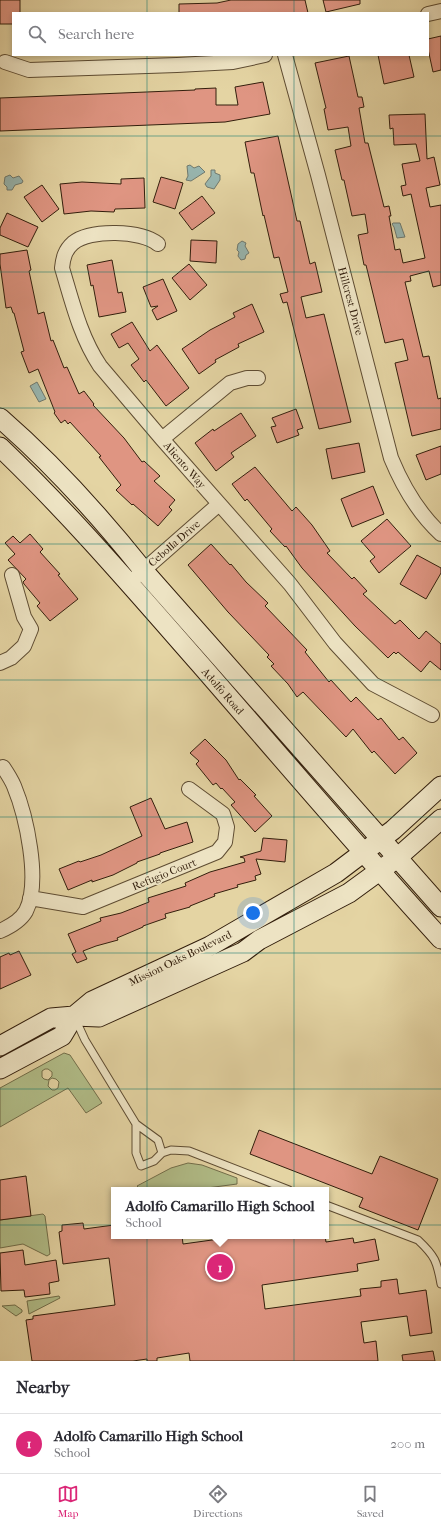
<!DOCTYPE html>
<html lang="en">
<head>
<meta charset="utf-8">
<style>
	:root { --surface:#fff; --page:#f7f7f7; --text:#2b2b33; --muted:#7c7c81; --line:#e1e1e2; --accent:#db2777 }
	body { margin:0; font-family:"IM FELL French Canon",serif; background:var(--page); color:var(--text) }
	.you { position:absolute; left:253px; top:913px; width:14px; height:14px; margin:-10px; border:3px solid #fff; border-radius:50%; background:#1a73e8; box-shadow:0 0 0 6px #1a73e833 }
	.badge { display:grid; place-items:center; width:26px; height:26px; border-radius:50%; background:var(--accent); color:#fff; font-size:13px; font-weight:700 }
	.pin { position:absolute; translate:-50% -50%; border:2px solid #fff; box-shadow:0 1px 4px #0006 }
	.popup { position:absolute; left:111px; top:1187px; width:218px; height:52px; box-sizing:border-box; display:grid; place-content:center; border-radius:0px; background:var(--surface); filter:drop-shadow(0 1px 3px #0005); font-size:13px; white-space:nowrap; color:var(--muted) }
	.popup b { font-size:15px; color:var(--text) }
	.popup::after { content:''; position:absolute; left:50%; top:100%; margin-left:-8px; border:8px solid transparent; border-top-color:var(--surface) }
	.list { margin:0; padding:0; list-style:none }
	h2 { display:flex; justify-content:space-between; align-items:center; height:52px; margin:0; padding:0 16px; font-size:17px }
	h2 small { font-size:13px; font-weight:400; color:var(--muted) }
	.list li { display:grid; grid-template-columns:26px 1fr auto; gap:12px; align-items:center; box-sizing:border-box; height:60px; padding:0 16px; border-top:1px solid var(--line) }
	.list b { display:block; font-size:15px; white-space:nowrap }
	.list p { margin:0; font-size:13px; white-space:nowrap; color:var(--muted) }
	.list em { font-size:13px; font-style:normal; color:var(--muted) }
	.icon { flex:none; width:22px; height:22px; fill:none; stroke:currentColor; stroke-width:2; stroke-linecap:round; stroke-linejoin:round }
	.map { position:relative; flex:none; width:441px; height:1361px; overflow:hidden }
	.search { position:absolute; background:var(--surface); box-shadow:0 2px 6px #0003; left:12px; right:12px; top:12px; height:44px; display:flex; align-items:center; gap:10px; box-sizing:border-box; padding:0 14px; border-radius:0px; color:var(--muted); font-size:15px }
	.sheet { height:112px; background:var(--surface) }
	nav { display:flex; justify-content:space-around; align-items:center; box-sizing:border-box; height:56px; border-top:1px solid var(--line); background:var(--surface); font-size:11px; color:var(--muted) }
	nav a { display:grid; justify-items:center; gap:2px }
	nav .on { color:var(--accent) }
	.map>svg:first-child { display:block }
</style>
</head>
<body>
<div class="map">
<svg width="441" height="1361" viewBox="0 0 441 1361">
	<rect width="100%" height="100%" fill="#e4d4a3"/>
	<filter id="stains"><feTurbulence type="fractalNoise" baseFrequency=".005" numOctaves="4"/><feColorMatrix values="0 0 0 0 .2 0 0 0 0 .09 0 0 0 0 .02 0 0 0 .5 -.17"/></filter>
	<radialGradient id="worn" r=".72"><stop offset=".6" stop-color="#630" stop-opacity="0"/><stop offset="1" stop-color="#630" stop-opacity=".3"/></radialGradient>
	<path fill="#b1bd88" stroke="#726e4a" fill-rule="evenodd" d="M64 1053 70 1055 102 1103 86 1113 68 1088 0 1127V1088ZM45 1069H48L52 1072V1076L48 1080 44 1079 42 1077V1071ZM52 1078 56 1079 59 1082 58 1088 55 1090H52L48 1086 49 1080Z
		M188 1163 202 1165 237 1178V1184L192 1190H141L137 1186 171 1168Z
		M43 1214 45 1216 50 1254 47 1256 23 1244 0 1248V1220Z
		M59 1296 60 1298 29 1314 27 1301Z
		M15 1305 22 1310V1312L16 1316 2 1306Z"/>
	<path fill="#98b6b0" stroke="#6f796e" d="M190 165 194 168 199 166 205 172 191 181 186 180 188 176 187 166Z
		M211 170H215V173L220 175V180L214 189 207 187 205 184 211 176Z
		M10 175 13 178 19 176 23 181 22 183 15 185 12 190H7V187L4 184 5 177Z
		M393 223H400L405 237 397 238 394 227 392 224Z
		M242 241 246 243 245 246 249 253 246 255 245 259 241 260 238 256 239 252 237 250 238 244Z
		M37 382 46 399 39 402 30 386Z"/>
	<path fill="#df9582" stroke="#321e0c" d="M0 0H20V13H13V24H0Z
		M231 0H305L308 13H179V4L217 3Z
		M323 0H360V4L326 12Z
		M441 36V70L433 72 428 49V39Z
		M378 55H409L414 77 384 84Z
		M349 56 358 97H362L364 107 359 108 365 143H368L384 207 389 206 391 216H389L395 250 400 249 403 263 425 258 411 194 403 196 401 186 406 185 402 164 420 161 416 144 394 145 393 128 390 129 389 115 425 114 427 159 434 157 440 185 426 188 430 207 441 205V285L433 287 429 271 410 276 411 281 405 282 423 357 429 356 438 399 441 398V429L412 436 395 363 408 360 403 339 385 343 366 265H364L358 235 368 233 365 214 352 216 344 180H342L335 150 351 146 348 127 328 130 324 109 326 108 315 63Z
		M263 82 270 114 225 122 0 131V98L195 90V89L216 88V105H238L235 87Z
		M278 136 297 221H300L310 264 315 262 322 292 301 297 306 318 324 314 351 422 319 429 287 302 283 303 280 294 288 292 279 257 274 258 264 215 263 216 254 173H251L245 142Z
		M161 177 183 183 175 209 153 202Z
		M144 178 145 208 115 209 114 212 91 211 64 214 60 184 82 182 121 184V179Z
		M42 185 59 209 42 222 24 197Z
		M202 196 215 213 192 230 179 213Z
		M7 213 38 227 28 247 0 235V228Z
		M191 240 217 241 216 263 190 261Z
		M27 250 31 270 29 271 38 314 44 312 51 341 53 340 64 368 67 367 79 394 84 391 94 404 93 405 124 438 142 462 144 461 160 476 154 481 175 500 169 507 172 510 158 526 133 504 132 505 116 490 121 485 99 457 101 456 70 422 68 424 65 420 61 423 54 413 55 412 38 369 29 373 21 352 24 351 14 313H13L11 307 6 308 0 264V254Z
		M112 260 118 293 122 292 126 312 99 317 93 285 91 286 87 265Z
		M189 264 207 285 190 300 172 278Z
		M163 279 177 311 157 320 152 310 158 306 151 307 143 287Z
		M252 304 264 332 238 344 239 347 215 360 216 362 199 374 182 349 210 330 235 317 233 313Z
		M132 322 150 351 157 345 189 388 166 406 146 380 144 382 131 365 139 359 128 343 119 348 111 334Z
		M296 409 303 428 297 430 299 435 277 443 271 427 276 426 272 418Z
		M241 413 256 436 231 453 234 457 216 471 195 443 213 429 214 431Z
		M359 443 365 472 332 479 326 449Z
		M441 446V474L426 480 416 455Z
		M255 467 292 511 296 507 312 525 330 551 327 553 352 579 354 577 367 591 363 594 395 624 400 620 419 639 426 631 441 644V670L430 661 421 672 398 652 396 654 394 652 388 658 355 626 302 568 286 546 285 547 270 531 272 529 247 499 245 501 232 484Z
		M373 486 384 514 352 527 341 499Z
		M387 519 411 546 379 573 370 561 375 557 361 541Z
		M30 534 43 549 40 552 60 574 58 575 78 599 50 621 37 606 40 603 24 584 23 582 26 579 8 560 15 554 5 543 13 536 20 543Z
		M211 544 230 565 231 564 246 582 268 603 265 606 307 650 305 652 329 682 331 680 351 702 356 697 378 720 381 718 399 740 403 737 417 753 395 774 374 751 372 753 353 729 346 737 303 692 297 697 288 684 271 666 274 664 267 657 269 655 228 612 188 565Z
		M417 555 441 568V573L426 599 400 584Z
		M205 739 226 760 239 780 240 779 256 795 254 796 272 816 255 832 231 805 235 802 222 788 221 789 216 783 213 785 196 764 199 761 190 753Z
		M151 798 165 829 187 822 193 842 160 853V854L137 862V863L113 875 92 882V880L68 890 59 869 79 861 80 862 101 855 142 836 130 807Z
		M263 838 287 840 285 862 256 859 261 874 255 876 256 880 237 885 238 887 214 894 215 896 190 906V907L165 914 166 918 143 926V927L117 938 118 940 96 946 83 951 87 959 77 963 72 954 76 952 68 934 101 921 100 918 121 913 149 902 148 898 186 886 185 883 210 872 245 862 244 858 240 857 261 851Z
		M19 951 31 975 0 989V957L9 953 10 955Z
		M259 1130 372 1174 380 1156 438 1179 418 1230 359 1207 363 1198 250 1154Z
		M26 1176 31 1216 0 1220V1180Z
		M83 1223 84 1229 114 1225V1236H182L183 1244 241 1236H325L326 1242 353 1238 354 1243 375 1239 379 1260 357 1264 358 1271 262 1285 265 1309 361 1296 360 1289 381 1287V1281L397 1279 399 1294 426 1290 432 1333 410 1336 407 1316 361 1322 364 1343 376 1341 378 1361H190L189 1353 157 1358V1361H147V1359L133 1361H32L26 1320 33 1319V1316L115 1305 109 1258 63 1264 59 1232 62 1231V1225Z
		M23 1250 25 1265 56 1260 59 1281 49 1283 50 1294 25 1297 24 1290 1 1291 0 1253Z
		M433 1351 435 1361H403L402 1355Z"/>
	<g fill="none" stroke-linecap="round" stroke-linejoin="round">
		<g stroke="#5e4c32" stroke-width="9">
			<path id="lane" d="M75 1018 85 1040 136 1124 158 1140 162 1153
				M136 1124V1153L141 1166 154 1161 162 1153 171 1150 189 1151 289 1190
				M326 1205 418 1240C435 1256 437 1261 441 1284"/>
		</g>
		<g stroke="#5e4c32" stroke-width="16">
			<path id="street" d="M428 14 441 11
				M285 55 318 175 391 458C403 487 418 513 441 534
				M5 62 29 70 177 65 233 62 265 55
				M158 244C141 230 90 229 73 243 65 250 63 258 62 268 72 301 80 336 100 366L162 439 290 584 335 643 373 684 432 715
				M162 439 230 383 247 378H258
				M137 576 219 504
				M0 663 11 658 24 646 31 629 24 617 12 575
				M30 898 83 907 217 852 225 842 227 827 223 814 189 789
				M0 931C9 927 21 920 26 911 41 881 26 815 14 786 11 779 7 773 3 767"/>
		</g>
		<g stroke="#321e0c" stroke-width="21">
			<path id="secondary" d="M0 418C53 464 99 515 143 570L441 907
				M0 447C71 515 135 590 200 664 280 756 359 849 441 939
				M0 1046 51 1018 74 1016 99 1017 243 952 259 940 349 893 397 858 441 819
				M0 1069 62 1036 74 1016 92 1001 210 946 336 873 393 830 441 786"/>
		</g>
		<use href="#lane" stroke="#ede3c3" stroke-width="7"/>
		<use href="#street" stroke="#ede3c3" stroke-width="14"/>
		<use href="#secondary" stroke="#ede3c3" stroke-width="19"/>
	</g>
	<path fill="none" stroke="#0f766e" stroke-width="1" stroke-opacity="0.55" d="M147 0V13M294 0V13M147 55V1361M294 55V1361M0 136H441M0 272H441M0 408H441M0 544H441M0 680H441M0 817H441M0 953H441M0 1089H441M0 1225H441"/>
	<g text-anchor="middle" stroke-width="3.5" stroke-linejoin="round" paint-order="stroke">
		<g font-size="11" fill="#321e0c" stroke="#ede3c3">
			<text transform="translate(351 301) rotate(75)" y="4">Hillcrest Drive</text>
			<text transform="translate(185 465) rotate(49)" y="4">Aliento Way</text>
			<text transform="translate(174 543) rotate(-41)" y="4">Cebolla Drive</text>
			<text transform="translate(223 691) rotate(49)" y="4">Adolfo Road</text>
			<text transform="translate(164 874) rotate(-22)" y="4">Refugio Court</text>
			<text transform="translate(180 958) rotate(-26)" y="4">Mission Oaks Boulevard</text>
		</g>
	</g>
	<rect width="100%" height="100%" filter="url(#stains)"/>
	<rect width="100%" height="100%" fill="url(#worn)"/>
</svg>
<div class="you"></div>
<div class="pin badge" style="left:220px;top:1267px">1</div>
<div class="popup"><b>Adolfo Camarillo High School</b>School</div>
<div class="search"><svg class="icon" aria-label="search" viewBox="0 0 24 24"><circle cx="10" cy="10" r="6"/><path d="M15 15l6 6"/></svg>Search here</div>
</div>
<section class="sheet">
<h2>Nearby<small></small></h2>
<ul class="list">
<li><span class="badge">1</span><div><b>Adolfo Camarillo High School</b><p>School</p></div><em>200 m</em></li>
</ul>
</section>
<nav>
<a class="on"><svg class="icon" aria-label="map" viewBox="0 0 24 24"><path d="M3 6l6-2 6 2 6-2v14l-6 2-6-2-6 2zM9 4v14M15 6v14"/></svg>Map</a>
<a><svg class="icon" aria-label="directions" viewBox="0 0 24 24"><path d="M12 3l9 9-9 9-9-9zM9 14v-3h6M13 9l2 2-2 2"/></svg>Directions</a>
<a><svg class="icon" aria-label="saved" viewBox="0 0 24 24"><path d="M7 4h10v16l-5-4-5 4z"/></svg>Saved</a>
</nav>
</body>
</html>
